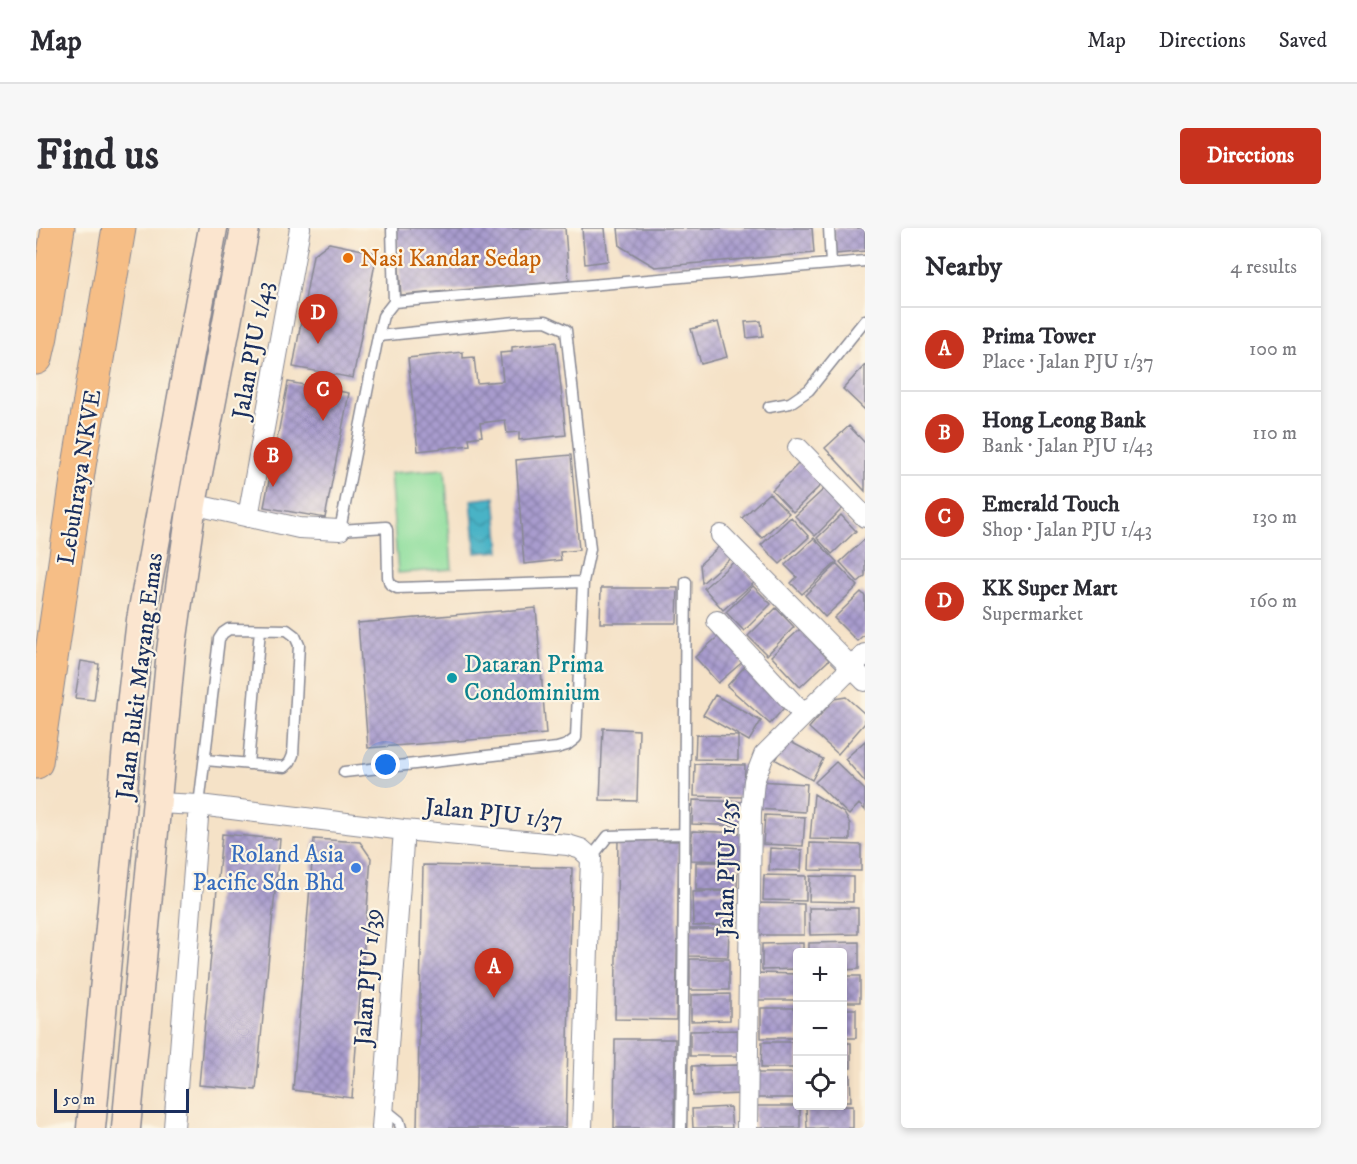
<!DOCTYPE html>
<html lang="en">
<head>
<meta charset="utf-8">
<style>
	:root { --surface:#fff; --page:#f7f7f7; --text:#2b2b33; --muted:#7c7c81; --line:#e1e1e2; --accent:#c8321e }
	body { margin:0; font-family:"IM FELL DW Pica",serif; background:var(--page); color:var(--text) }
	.controls { position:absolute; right:18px; bottom:18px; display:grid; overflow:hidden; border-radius:6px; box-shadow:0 3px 9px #0003 }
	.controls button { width:54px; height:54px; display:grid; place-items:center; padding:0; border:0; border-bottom:2px solid var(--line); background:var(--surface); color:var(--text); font:30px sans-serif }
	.scale { position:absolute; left:18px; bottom:15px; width:135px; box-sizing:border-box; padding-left:6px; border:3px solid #1b2f5e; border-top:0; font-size:16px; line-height:21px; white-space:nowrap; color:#1b2f5e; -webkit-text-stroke:4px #fcf5e5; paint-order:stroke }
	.you { position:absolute; left:350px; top:537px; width:21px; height:21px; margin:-15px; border:4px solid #fff; border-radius:50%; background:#1a73e8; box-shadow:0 0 0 9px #1a73e833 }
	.badge { display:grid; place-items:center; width:39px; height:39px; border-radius:50%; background:var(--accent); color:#fff; font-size:20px; font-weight:700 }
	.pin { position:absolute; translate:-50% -50px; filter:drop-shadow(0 2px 3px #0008) }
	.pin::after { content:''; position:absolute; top:32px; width:21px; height:18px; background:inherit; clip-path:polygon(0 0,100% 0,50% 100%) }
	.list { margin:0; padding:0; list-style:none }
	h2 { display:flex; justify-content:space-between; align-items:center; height:78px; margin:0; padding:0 24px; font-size:26px }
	h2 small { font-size:20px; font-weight:400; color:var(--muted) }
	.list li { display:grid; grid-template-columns:39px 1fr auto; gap:18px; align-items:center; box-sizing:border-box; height:84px; padding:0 24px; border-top:2px solid var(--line) }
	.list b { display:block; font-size:22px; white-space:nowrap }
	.list p { margin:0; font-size:20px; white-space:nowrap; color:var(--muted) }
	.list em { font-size:20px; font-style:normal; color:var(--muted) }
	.icon { flex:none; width:33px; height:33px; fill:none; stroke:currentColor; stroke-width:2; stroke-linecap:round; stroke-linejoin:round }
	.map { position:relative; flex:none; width:829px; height:900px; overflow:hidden; border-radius:6px }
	header { display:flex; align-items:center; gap:36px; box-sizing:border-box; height:84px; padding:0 30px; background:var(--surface); border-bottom:2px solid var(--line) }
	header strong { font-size:28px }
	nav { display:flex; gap:33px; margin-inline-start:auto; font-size:21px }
	.intro { display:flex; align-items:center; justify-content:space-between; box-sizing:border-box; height:144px; padding:0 36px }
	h1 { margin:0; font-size:42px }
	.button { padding:15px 27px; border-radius:6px; background:var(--accent); color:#fff; font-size:21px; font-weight:700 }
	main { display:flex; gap:36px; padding:0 36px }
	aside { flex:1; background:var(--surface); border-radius:6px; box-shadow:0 3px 9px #0003 }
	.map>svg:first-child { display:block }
</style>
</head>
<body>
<header>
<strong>Map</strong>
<nav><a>Map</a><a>Directions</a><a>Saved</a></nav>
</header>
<div class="intro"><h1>Find us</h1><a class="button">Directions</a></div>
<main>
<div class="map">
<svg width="829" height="900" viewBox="0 0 829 900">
	<defs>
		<pattern id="water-waves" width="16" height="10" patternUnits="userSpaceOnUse" patternTransform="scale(1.5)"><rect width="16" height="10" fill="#48b3c6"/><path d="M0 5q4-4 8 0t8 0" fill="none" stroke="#3b92a4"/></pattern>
		<pattern id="building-cross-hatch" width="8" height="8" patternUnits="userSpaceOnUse" patternTransform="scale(1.5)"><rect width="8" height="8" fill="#a99cce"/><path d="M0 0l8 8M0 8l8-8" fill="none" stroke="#8980aa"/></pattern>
	</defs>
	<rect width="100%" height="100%" fill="#fcf5e5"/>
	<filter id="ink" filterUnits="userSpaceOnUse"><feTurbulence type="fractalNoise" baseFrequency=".0167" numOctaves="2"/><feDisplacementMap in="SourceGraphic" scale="12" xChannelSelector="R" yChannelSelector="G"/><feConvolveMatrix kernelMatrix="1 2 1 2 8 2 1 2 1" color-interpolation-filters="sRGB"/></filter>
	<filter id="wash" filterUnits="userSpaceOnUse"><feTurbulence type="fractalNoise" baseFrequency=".008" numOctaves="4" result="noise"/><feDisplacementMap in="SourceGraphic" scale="24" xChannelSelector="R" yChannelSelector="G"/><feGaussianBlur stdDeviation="1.35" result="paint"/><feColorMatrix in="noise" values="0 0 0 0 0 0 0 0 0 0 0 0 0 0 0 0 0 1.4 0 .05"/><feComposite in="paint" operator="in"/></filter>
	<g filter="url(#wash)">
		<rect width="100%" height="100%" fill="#f5e2c7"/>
		<path fill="#8ede9d" stroke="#54867e" stroke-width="1.5" d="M409 241 416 341 362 345 354 245Z"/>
		<path fill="url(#water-waves)" stroke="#327192" stroke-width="1.5" d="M459 269 464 323 440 325 435 272Z"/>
		<g id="blocks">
			<path fill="url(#building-cross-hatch)" d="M360 0H529L533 53 365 67Z
				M546 0H569L572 33 549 36Z
				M582 0H776L778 25 619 39 584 18Z
				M797 0H829V23L800 26Z
				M293 15 341 25 317 150 257 139 277 27Z
				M725 93 727 108 711 110 709 94Z
				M682 94 691 129 665 136 655 101Z
				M520 114 530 207 483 212V204L471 205 469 192 444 195 446 208 433 210 434 217 382 223 372 130 427 124V130L438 129 441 155 467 153 464 125 476 124V119Z
				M829 137V182L807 161Z
				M252 154 313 165 289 290 228 279Z
				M813 198 829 215V263L789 220Z
				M535 227 543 322 524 324 525 332 488 336 480 232Z
				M764 234 785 257 757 284 736 262Z
				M788 261 807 280 779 308 759 288Z
				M733 265 753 285 726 310 706 290Z
				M805 287 820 303 796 326 781 310Z
				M755 289 773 309 744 336 725 317Z
				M778 310 801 334 766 366 755 355 761 349 749 337Z
				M829 311V348L822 354 804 334Z
				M686 316 697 328 666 355 664 336Z
				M700 332 719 354 687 382 668 360Z
				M801 336 822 358 789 389 769 367Z
				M717 358 735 376 708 403 690 384Z
				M565 360H642L641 395H564Z
				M825 364 829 368V406L821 413 798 390Z
				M500 380 510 506 332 520 322 395Z
				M740 380 758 399 731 427 712 408Z
				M764 401 793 432 764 459 735 428Z
				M687 404 710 431 682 455 659 429Z
				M45 433 63 436 58 472 39 470Z
				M711 436 753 474 734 496 691 458Z
				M679 467 725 493 713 513 667 487Z
				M810 469 829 486V495L802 526 773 500 798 471Z
				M567 500 603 502 601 573 564 572Z
				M660 507 702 508V532L659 531Z
				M751 512 787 531 776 552 740 532Z
				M829 513V554L809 531Z
				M800 534 829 562V582L823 576 813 587 779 554Z
				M659 536 709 537 708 569 658 568Z
				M723 553 771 556 769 584 721 581Z
				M778 566 808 585 814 596V612L774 611Z
				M657 572 708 574 707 598 656 596Z
				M729 587 769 589 767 618 727 616Z
				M656 603 709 605 708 633 655 632Z
				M186 606 244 611 220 862 163 857Z
				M278 611 324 614 335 630 316 870 257 862Z
				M582 612 643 613 640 792 579 791Z
				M774 615 825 617V643L773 642Z
				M734 620 766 622 765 643 733 642Z
				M660 634H702L701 662H660Z
				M387 637 536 640 530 900H381Z
				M728 647 770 648V673L727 672Z
				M774 648 817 649V674L773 673Z
				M699 663 700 697 657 698 656 664Z
				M722 675 768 676V707H721Z
				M773 680H822V706L774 707Z
				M653 701H693L692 729 653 728Z
				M823 714V741L807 742V724H773V715Z
				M767 715V724H762V741L726 742V716Z
				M654 731H693V762H654Z
				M721 745 762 746V772H720Z
				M807 748H824V774H807Z
				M694 766V792L655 793V767Z
				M725 780H762V810H725Z
				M807 781H820V810H807Z
				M706 802V828H654V803Z
				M579 811H639L638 900H578Z
				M726 814H762V840H725Z
				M807 815H815V840H807Z
				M703 837 704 866 657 868 656 838Z
				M720 845H762V870H720Z
				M807 847H814L815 873H807Z
				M718 878H764V900H719Z
				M817 878V900H771L770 879Z
				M694 879 696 900H657L656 881Z"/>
		</g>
	</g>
	<g filter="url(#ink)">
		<use href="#blocks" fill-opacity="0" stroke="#888892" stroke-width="1.5"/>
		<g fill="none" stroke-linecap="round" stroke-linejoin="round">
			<g stroke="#888892" stroke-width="13">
				<path id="lane" d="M356 0 358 74
					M793 0 795 36
					M733 179 754 175 773 162 829 92
					M547 354 361 360 354 356 352 349 351 302 350 299 304 302 342 108 347 88 358 74 829 33
					M212 536 224 402
					M308 544 521 520 531 517 540 510 547 354 554 321 530 102 510 93 480 94 342 108
					M163 577 183 411 187 405 193 401 251 402 259 408 263 417 257 527 254 534 249 539 169 532
					M555 630 572 608 647 606
					M347 880 363 893 365 900
					M645 900C649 718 648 536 650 354"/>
			</g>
			<g stroke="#888892" stroke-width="22">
				<path id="street" d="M762 220 829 289
					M156 276 263 300 304 302
					M212 289 264 0
					M685 307 829 453
					M681 393 768 487
					M121 575 163 577 368 602 532 617 545 621 555 630 546 900
					M138 900 163 577
					M346 900 368 602
					M711 900 715 584 718 553 728 527 829 426"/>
			</g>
			<g stroke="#888892" stroke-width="31">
				<path id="secondary" d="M55 900 95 477 105 392 177 0
					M90 900 135 423 156 276 209 0"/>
			</g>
			<g stroke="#888892" stroke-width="35">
				<path id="highway" d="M0 130 5 108 22 0
					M0 534 43 238 83 0"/>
			</g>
			<use href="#lane" stroke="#fff" stroke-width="10"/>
			<use href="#street" stroke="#fff" stroke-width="20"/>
			<use href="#secondary" stroke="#fbe5cf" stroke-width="28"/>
			<use href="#highway" stroke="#f6be86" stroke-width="33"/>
		</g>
	</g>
	<circle fill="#e8710a" stroke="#fcf5e5" stroke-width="2" cx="312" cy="30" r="6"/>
	<circle fill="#0f9aa8" stroke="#fcf5e5" stroke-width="2" cx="416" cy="450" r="6"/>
	<circle fill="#3f7fe0" stroke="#fcf5e5" stroke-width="2" cx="320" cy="640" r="6"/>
	<g text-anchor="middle" stroke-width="4.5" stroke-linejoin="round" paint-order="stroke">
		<g font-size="24" fill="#c56008" stroke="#fcf5e5" text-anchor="start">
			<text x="324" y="38">Nasi Kandar Sedap</text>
		</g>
		<g font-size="24" fill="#1b2f5e" stroke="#fcf5e5">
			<text transform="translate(216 122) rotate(-80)" y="8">Jalan PJU 1/43</text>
			<text transform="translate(43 249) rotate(-81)" y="8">Lebuhraya NKVE</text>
			<text transform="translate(103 448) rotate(-83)" y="8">Jalan Bukit Mayang Emas</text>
			<text transform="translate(458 585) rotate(6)" y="8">Jalan PJU 1/37</text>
			<text transform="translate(690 640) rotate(-89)" y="8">Jalan PJU 1/35</text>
			<text transform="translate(331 749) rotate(-86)" y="8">Jalan PJU 1/39</text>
		</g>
		<g font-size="24" fill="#0d838f" stroke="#fcf5e5" text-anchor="start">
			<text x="428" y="444">Dataran Prima<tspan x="428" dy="28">Condominium</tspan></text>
		</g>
		<g font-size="24" fill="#366cbe" stroke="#fcf5e5" text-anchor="end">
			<text x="308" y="634">Roland Asia<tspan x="308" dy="28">Pacific Sdn Bhd</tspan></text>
		</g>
	</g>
</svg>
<div class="controls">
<button>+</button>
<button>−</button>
<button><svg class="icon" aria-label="locate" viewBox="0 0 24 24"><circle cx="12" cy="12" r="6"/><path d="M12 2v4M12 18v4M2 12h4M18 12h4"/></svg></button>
</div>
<div class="scale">50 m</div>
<div class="you"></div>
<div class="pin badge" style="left:458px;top:770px">A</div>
<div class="pin badge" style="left:237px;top:259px">B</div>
<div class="pin badge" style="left:287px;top:193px">C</div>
<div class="pin badge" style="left:282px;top:116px">D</div>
</div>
<aside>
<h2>Nearby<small>4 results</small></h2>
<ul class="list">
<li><span class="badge">A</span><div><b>Prima Tower</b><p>Place · Jalan PJU 1/37</p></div><em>100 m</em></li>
<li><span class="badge">B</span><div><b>Hong Leong Bank</b><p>Bank · Jalan PJU 1/43</p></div><em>110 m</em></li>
<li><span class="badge">C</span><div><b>Emerald Touch</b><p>Shop · Jalan PJU 1/43</p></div><em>130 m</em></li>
<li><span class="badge">D</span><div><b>KK Super Mart</b><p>Supermarket</p></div><em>160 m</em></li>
</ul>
</aside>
</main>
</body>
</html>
